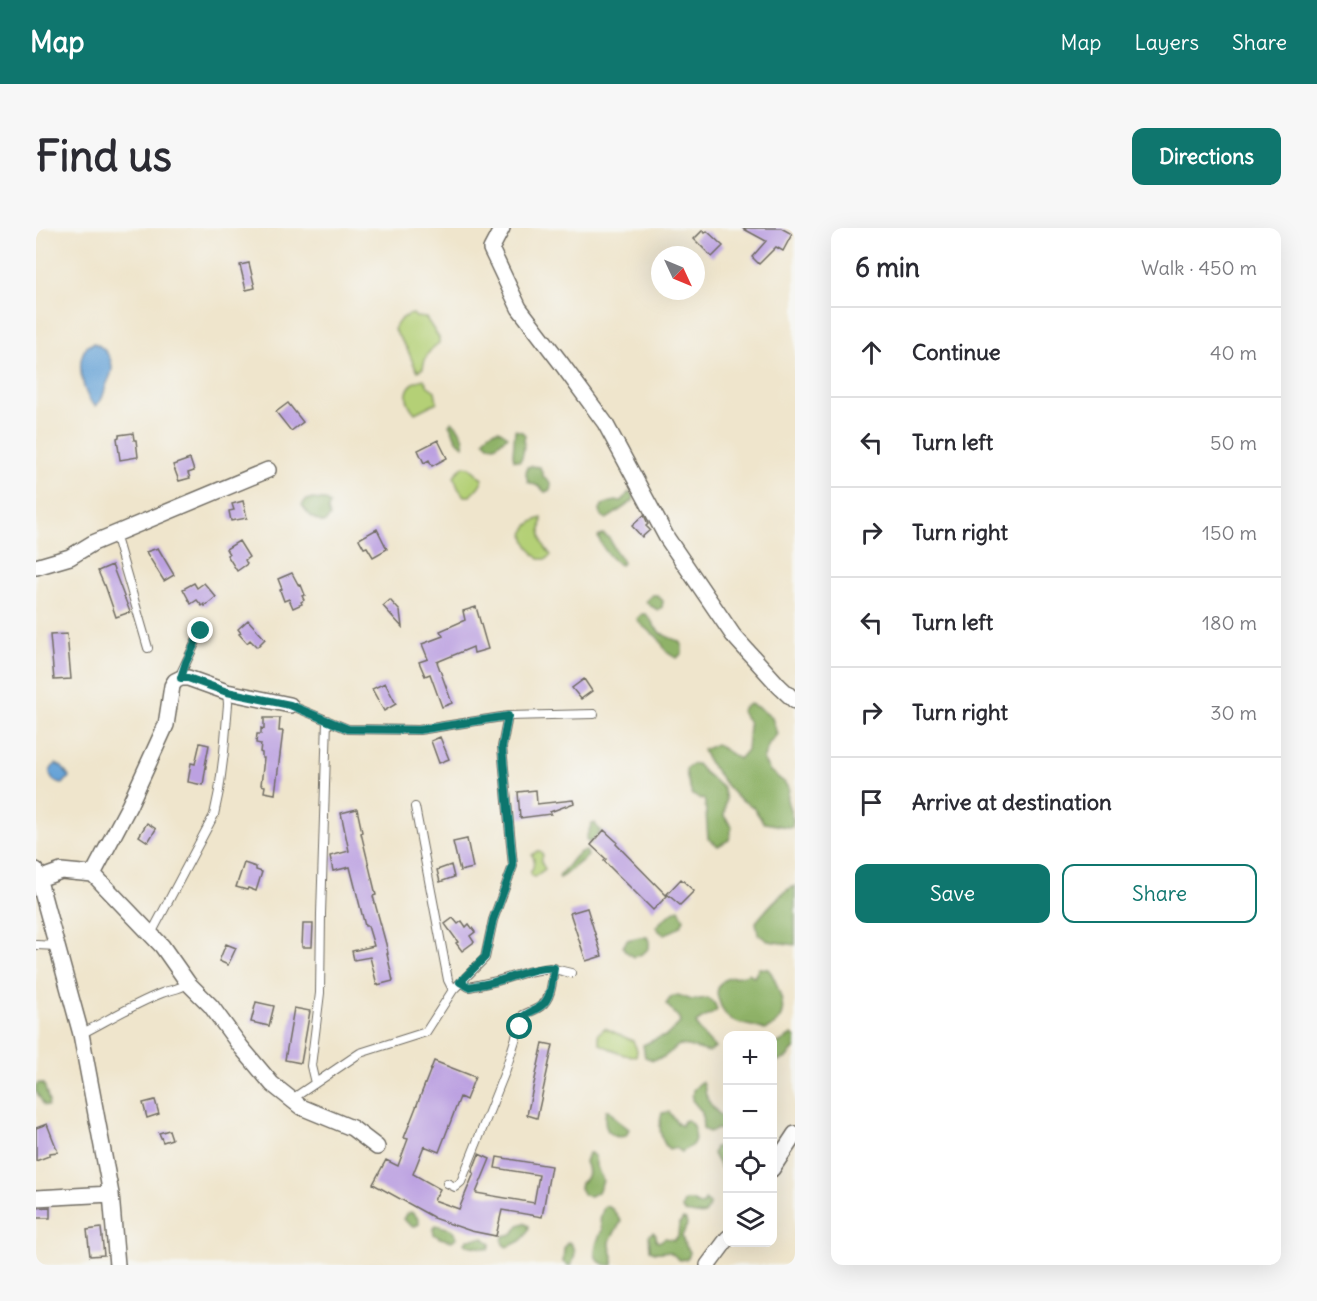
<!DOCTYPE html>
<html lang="en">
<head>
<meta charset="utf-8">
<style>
	:root { --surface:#fff; --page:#f7f7f7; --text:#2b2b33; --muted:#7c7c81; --line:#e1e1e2; --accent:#0f766e }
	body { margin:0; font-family:Delius,sans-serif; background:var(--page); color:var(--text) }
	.controls { position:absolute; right:18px; bottom:18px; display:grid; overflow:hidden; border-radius:12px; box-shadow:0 6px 24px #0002 }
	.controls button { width:54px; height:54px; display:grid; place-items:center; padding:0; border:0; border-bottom:2px solid var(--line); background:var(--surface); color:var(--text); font:30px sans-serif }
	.compass { position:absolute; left:615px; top:18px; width:54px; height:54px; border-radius:50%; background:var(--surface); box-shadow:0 6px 24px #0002; rotate:134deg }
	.stop { position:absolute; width:18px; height:18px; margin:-14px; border:4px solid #0f766e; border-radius:50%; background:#fff }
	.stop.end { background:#0f766e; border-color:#fff; box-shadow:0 2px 6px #0008 }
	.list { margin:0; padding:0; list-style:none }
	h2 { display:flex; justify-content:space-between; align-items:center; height:78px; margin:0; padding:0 24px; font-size:26px }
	h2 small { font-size:20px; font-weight:400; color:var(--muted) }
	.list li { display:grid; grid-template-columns:39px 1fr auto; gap:18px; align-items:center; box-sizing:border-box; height:90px; padding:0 24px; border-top:2px solid var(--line) }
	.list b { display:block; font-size:22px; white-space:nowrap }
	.list em { font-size:20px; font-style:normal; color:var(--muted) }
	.actions { display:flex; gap:12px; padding:18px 24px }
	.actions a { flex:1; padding:14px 0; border:2px solid var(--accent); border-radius:12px; text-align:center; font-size:21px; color:var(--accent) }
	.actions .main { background:var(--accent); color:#fff }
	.icon { flex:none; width:33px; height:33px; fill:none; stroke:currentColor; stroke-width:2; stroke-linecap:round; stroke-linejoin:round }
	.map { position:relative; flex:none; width:759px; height:1037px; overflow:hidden; border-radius:12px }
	header { display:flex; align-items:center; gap:36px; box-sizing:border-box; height:84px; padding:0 30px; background:var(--accent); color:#fff }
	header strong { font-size:28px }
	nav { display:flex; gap:33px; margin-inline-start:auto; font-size:21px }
	.intro { display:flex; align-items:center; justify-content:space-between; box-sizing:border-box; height:144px; padding:0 36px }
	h1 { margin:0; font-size:42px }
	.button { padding:15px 27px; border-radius:12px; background:var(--accent); color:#fff; font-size:21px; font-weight:700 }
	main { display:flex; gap:36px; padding:0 36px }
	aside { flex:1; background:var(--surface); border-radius:12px; box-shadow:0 6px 24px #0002 }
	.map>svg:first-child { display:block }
</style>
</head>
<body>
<header>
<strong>Map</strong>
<nav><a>Map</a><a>Layers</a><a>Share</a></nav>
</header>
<div class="intro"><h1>Find us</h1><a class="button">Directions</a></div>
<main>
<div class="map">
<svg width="759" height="1037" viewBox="0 0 759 1037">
	<rect width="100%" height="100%" fill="#f6f6f2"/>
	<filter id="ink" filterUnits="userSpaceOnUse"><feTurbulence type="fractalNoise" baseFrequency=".0167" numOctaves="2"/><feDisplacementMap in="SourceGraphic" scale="12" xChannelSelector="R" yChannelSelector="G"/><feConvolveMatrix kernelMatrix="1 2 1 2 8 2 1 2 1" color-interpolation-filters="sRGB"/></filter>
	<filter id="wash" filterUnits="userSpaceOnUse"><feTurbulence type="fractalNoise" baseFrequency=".008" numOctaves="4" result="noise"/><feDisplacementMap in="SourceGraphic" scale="24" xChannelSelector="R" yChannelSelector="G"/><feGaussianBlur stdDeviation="1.35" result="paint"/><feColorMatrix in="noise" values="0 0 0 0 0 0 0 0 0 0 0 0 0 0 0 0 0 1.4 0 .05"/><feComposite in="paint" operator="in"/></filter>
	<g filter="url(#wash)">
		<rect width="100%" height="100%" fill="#efe5cc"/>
		<path fill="#b4d076" stroke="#707e50" stroke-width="1.5" d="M377 86 380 89 390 90 403 110V115C393 122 389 128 387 140L382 143C376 136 375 127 370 119 366 113 362 108 358 102 362 92 367 88 377 86Z
			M388 151 392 158 399 163 401 174 379 185C366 171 368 155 388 151Z
			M428 238 433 239 447 251 443 258 434 268H428L422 260 418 249 421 244Z
			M506 290C505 307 502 312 515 327L511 331H503C493 321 479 304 497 294 499 292 503 291 506 290Z
			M501 623H504L507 627 505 634 509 641 498 649 495 647V642L497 640 498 631 496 627Z
			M569 800 597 813 601 822 600 828 588 827 564 816 562 806Z"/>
		<path fill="#8fb267" stroke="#5d6e49" stroke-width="1.5" d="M416 193C422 199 430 209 428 218 419 214 418 204 413 196Z
			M463 202 472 208 459 218 453 217 448 212C452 205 455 203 463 202Z
			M479 202 486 204 489 207C486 218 490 223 484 233L478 232 477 226Z
			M495 238 504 239 507 248 515 256 514 262 509 264 504 259 492 254 490 246 491 239Z
			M593 264 598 268 597 273C587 279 580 286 570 291L565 287 564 282 566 277C573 275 579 272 586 273Z
			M274 271 288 272 294 276 292 282 294 289 288 295C277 292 272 286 266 277L270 272Z
			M567 306C577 312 574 313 579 322 581 327 585 328 587 335L585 337C574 332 566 319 562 309Z
			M616 367H621L627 373 626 379 622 382 613 377 610 373Z
			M606 386H610C614 390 616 394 619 399 625 407 634 410 643 413L646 418V425L641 430C624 423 630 417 620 408 613 402 606 400 601 391Z
			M714 476 723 480 736 490 741 506 733 516 727 532 734 543 748 554 753 561 751 572 757 592 756 599C746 599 738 596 728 595L717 579 701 569 691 558 672 533 667 522 680 516 703 531 711 522 713 498 712 493 705 483 708 479Z
			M657 536H661L668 544 687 560 690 570 688 588 696 599 693 612 682 618 672 610 669 572 656 567 651 550 650 541Z
			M556 595H559L562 601 565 603 554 615 551 613 550 610Z
			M549 622 551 624 552 628 524 650 523 648C526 643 530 640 533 636 539 628 540 626 549 622Z
			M759 658V717L732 713 722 706 720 694C728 684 747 662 759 658Z
			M643 681 648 691C645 701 637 703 628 706L623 703 620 699C624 694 637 683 643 681Z
			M604 709H611C618 720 608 726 598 729L589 723 587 719 591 712Z
			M723 740 732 741C737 746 739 752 741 758 749 777 751 793 729 802 703 792 692 802 682 770 680 764 682 757 687 753 695 746 704 751 713 745L718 749Z
			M642 767 656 772 672 770 679 776 681 782C674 789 667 788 660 795 663 806 672 811 679 820L673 824 652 818 643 817 628 829 617 832 609 829 607 817 622 810 630 808 644 795 643 790 630 776 635 769Z
			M756 807 759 810V820L749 831 737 834V818Z
			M666 853C670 858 668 861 670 867 674 879 683 886 691 893V904L682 901 673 904 667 901 666 884 656 872 657 862Z
			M3 855 8 856 13 874 12 878 8 877 0 863V857Z
			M570 882H573L581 892 593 901 590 908C571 912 567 898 570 882Z
			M633 884 642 896 646 898 647 893 651 892C660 897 662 911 655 918 654 919 646 923 646 924L640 920 633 922C624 911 622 898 626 885Z
			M685 918 691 922V948L683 937 677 926 679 919Z
			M552 925H555L559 929 560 937 567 953 562 964 554 968 548 967 544 960 545 955C553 950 553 942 549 934Z
			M669 972 674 976C669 990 668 987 655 985 647 983 652 987 646 981L647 976 649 973H656L663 977 668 976Z
			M569 978C577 978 580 987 585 993 583 1000 573 1009 574 1016 574 1026 579 1024 577 1037 552 1037 558 1018 566 1002 563 993 564 987 569 978Z
			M375 984C380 987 383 990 383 996L377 999 367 991 370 986Z
			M647 991 650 992 651 997 646 1008 648 1015 654 1024 653 1028 650 1031 644 1032C640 1030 637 1025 633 1024 625 1022 623 1027 614 1022L613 1007 617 1004 620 1007V1013L623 1014 629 1010 638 1012 642 1008 643 996Z
			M488 995 493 998C492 1011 481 1015 471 1019 465 1016 466 1014 467 1008L477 1006 483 997Z
			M400 997 415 1001 421 1009 416 1013 404 1010 398 1006 397 1000Z
			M447 1010 455 1015 453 1021 431 1017 429 1014 432 1011Z
			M533 1014C540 1021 540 1029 535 1037H531L527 1034 528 1020 531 1015Z"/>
		<path fill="#66a3d7" stroke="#486781" stroke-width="1.5" d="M58 115C68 119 76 129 76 140 76 147 72 152 70 158 67 167 67 173 59 178 47 168 39 133 50 120 52 117 55 116 58 115Z
			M20 536 26 539 33 549 27 556C15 555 9 544 20 536Z"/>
		<g id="blocks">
			<path fill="#bca1e1" d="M706 0H745L756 6 747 23 740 19 723 36 716 29 730 13Z
				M667 2 669 5 671 3 687 18 676 29 658 11Z
				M213 35 219 60 210 62 204 37Z
				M252 175 267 194 255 203 240 184Z
				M97 205 98 212H100L102 229 84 232 81 210 83 209V207Z
				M402 212 411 230 396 238 393 232 388 235 382 222Z
				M154 231 158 243 152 245 154 250 143 253 137 237Z
				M207 273 211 290 195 293 193 283 198 282 196 276Z
				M608 287 612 296 610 298 614 302 606 309 596 298Z
				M341 301 351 321 337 329 331 319 328 320 323 311Z
				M203 313 213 329 209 332 211 336 201 343 191 327 193 326 190 321Z
				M122 320 138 347 128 353 110 324Z
				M76 337 94 384 80 389 69 357H68L62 343Z
				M256 345 263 358 265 357 269 367 266 368 268 372 265 374 266 376 257 380 253 371 248 373 244 362 246 361 242 351Z
				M158 355 161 360 168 355 180 369 169 378 168 376 166 378 161 372 155 376 147 361Z
				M354 372 364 383 366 399 347 378Z
				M440 379 452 421 438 425 437 419 401 434 416 475 406 479 394 446 389 448 383 434 392 431 386 416 407 408 404 403 429 392 427 383Z
				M212 392 229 411 221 419 214 412 211 415 203 406 205 405 202 401Z
				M31 406 35 451 18 452 14 407Z
				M548 451 556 463 545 471 536 460Z
				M349 455 360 476 348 483 336 461Z
				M228 490H244L243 503H247L239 566 228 564 229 558 225 557 228 530H226V525L224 524 225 516 220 515 221 506H225V500L228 501Z
				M404 509 413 531 403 535 395 513Z
				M164 515 173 517 169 538H170L167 557 152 554 155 535 159 536Z
				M500 562 501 576 537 572 538 575 514 584 515 586 484 590 482 564Z
				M321 581 326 604 325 605 340 667 337 668 350 716 352 726H351L357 753 341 757 334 729 318 732 316 723 338 718 332 698H329L314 639 297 643 294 628 313 623 305 585Z
				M111 595 120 601 112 614 103 608Z
				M568 602 581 614 580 616 631 668 617 682 568 633 570 631 555 617Z
				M431 611 437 640 424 643 417 614Z
				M208 635 220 639V642L226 644 220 663 212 660 211 662 200 659Z
				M415 637 418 649 404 654 401 642Z
				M645 651 658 663 644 677 631 666Z
				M551 680 566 728 550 733 534 685Z
				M417 690 422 696 426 693 430 699 433 696 439 704 434 708 438 714 426 723 420 715 422 714 409 696Z
				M267 696H277L276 719H266Z
				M190 716 200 720 192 737 183 733Z
				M220 774 238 778 233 798 215 794Z
				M258 780 274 783 265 835 249 832Z
				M507 815 517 817 501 890 491 887Z
				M398 833 439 849 430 872 424 869 403 924 388 918 377 946 404 961 398 972 423 981 438 945 436 944 443 926 454 931 440 965 498 975 503 947 459 940 461 929 515 938 506 989 466 982 460 1008 435 1003 397 990V989L337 956 350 932 362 938 372 911 368 910Z
				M119 872 123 886 111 890 107 875Z
				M11 896 22 924 13 925V928L0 933V900Z
				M133 902 136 911 127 914 123 905Z
				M14 979V990H0V980Z
				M65 1000 68 1027 54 1028 51 1002Z"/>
		</g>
	</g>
	<g filter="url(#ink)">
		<use href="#blocks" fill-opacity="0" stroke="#706c63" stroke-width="1.5"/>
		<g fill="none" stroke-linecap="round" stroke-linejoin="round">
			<g stroke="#706c63" stroke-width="10">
				<path id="service" d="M79 306 112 420
					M145 450 146 443 165 403
					M254 477 312 501 383 502 472 488 558 486
					M379 579 412 752 417 762
					M115 706 178 587 183 563 188 524 192 476 191 464
					M0 717 22 718
					M425 754 433 759 461 753 491 744 514 740 535 745
					M45 806C72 792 98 776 126 765 136 761 143 762 152 755
					M279 855 275 838 284 765 285 686 291 492
					M256 871 324 825 390 804 417 762 449 730 457 692 477 638 466 519 472 488
					M411 955 419 959 425 954 469 844 487 787C493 784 500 782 505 778 516 770 516 752 518 740"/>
			</g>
			<g stroke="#706c63" stroke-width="18">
				<path id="minor" d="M466 0 455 21 483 80 525 135 569 195 631 310 697 407 743 458 759 473
					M0 339 34 329 57 315 232 242
					M0 642 45 806 75 966 81 1037
					M57 646 93 578 130 497 136 458 139 453 145 450H152L191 464 254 477
					M3 651 25 643 57 646 126 718 152 755 175 778 205 819 236 856 265 879 316 900 341 919
					M736 941 759 906
					M0 970 75 966
					M672 1037 692 1010"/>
			</g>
			<use href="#service" stroke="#fff" stroke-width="8"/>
			<use href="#minor" stroke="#fff" stroke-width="15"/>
		</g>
	</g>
	<g fill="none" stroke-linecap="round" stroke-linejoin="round" filter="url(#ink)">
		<path stroke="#0f766e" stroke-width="8" d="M165 403 150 434 145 450H152L191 464 254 477 312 501 383 502 472 488 466 519 477 638 457 692 449 729 424 754 433 759C442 757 452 756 461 753 479 749 499 738 518 740 516 752 516 770 505 778 500 782 493 784 488 788L484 799"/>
	</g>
</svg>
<div class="controls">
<button>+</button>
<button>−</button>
<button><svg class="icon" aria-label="locate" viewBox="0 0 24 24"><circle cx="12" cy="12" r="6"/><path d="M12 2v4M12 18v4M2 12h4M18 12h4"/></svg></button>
<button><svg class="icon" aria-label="layers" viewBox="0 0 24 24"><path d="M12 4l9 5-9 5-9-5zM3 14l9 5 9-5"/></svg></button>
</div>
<svg class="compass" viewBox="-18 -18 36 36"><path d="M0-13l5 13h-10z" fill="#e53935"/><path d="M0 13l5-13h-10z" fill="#7c7c81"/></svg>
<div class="stop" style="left:484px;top:799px"></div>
<div class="stop end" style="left:165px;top:403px"></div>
</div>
<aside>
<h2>6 min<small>Walk · 450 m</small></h2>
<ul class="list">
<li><svg class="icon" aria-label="ahead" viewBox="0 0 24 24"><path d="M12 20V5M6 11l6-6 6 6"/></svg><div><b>Continue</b></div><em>40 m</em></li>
<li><svg class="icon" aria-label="left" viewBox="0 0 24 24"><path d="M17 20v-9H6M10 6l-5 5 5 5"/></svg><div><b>Turn left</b></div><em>50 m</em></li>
<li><svg class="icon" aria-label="right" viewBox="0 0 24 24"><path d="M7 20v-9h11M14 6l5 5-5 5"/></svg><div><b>Turn right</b></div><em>150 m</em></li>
<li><svg class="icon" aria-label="left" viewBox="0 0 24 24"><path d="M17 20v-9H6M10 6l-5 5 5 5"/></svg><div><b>Turn left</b></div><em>180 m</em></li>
<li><svg class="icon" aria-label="right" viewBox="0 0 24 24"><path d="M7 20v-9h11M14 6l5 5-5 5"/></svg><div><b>Turn right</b></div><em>30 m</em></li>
<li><svg class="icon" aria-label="arrive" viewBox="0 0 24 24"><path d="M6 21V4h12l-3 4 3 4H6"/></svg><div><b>Arrive at destination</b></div></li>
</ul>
<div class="actions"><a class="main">Save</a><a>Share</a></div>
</aside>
</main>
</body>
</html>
